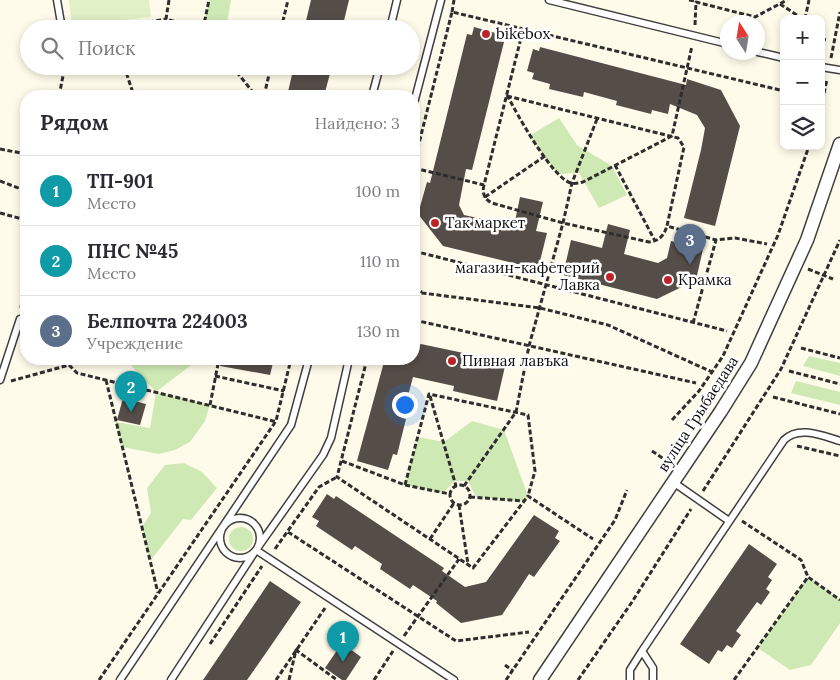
<!DOCTYPE html>
<html lang="ru">
<head>
<meta charset="utf-8">
<style>
	:root { --surface:#fff; --page:#f7f7f7; --text:#2b2b33; --muted:#7c7c81; --line:#e1e1e2; --accent:#b45309 }
	body { margin:0; font-family:Lora,serif; background:var(--page); color:var(--text) }
	.controls { position:absolute; right:15px; top:15px; display:grid; overflow:hidden; border-radius:10px; box-shadow:0 2px 8px #0003 }
	.controls button { width:45px; height:45px; display:grid; place-items:center; padding:0; border:0; border-bottom:1px solid var(--line); background:var(--surface); color:var(--text); font:25px sans-serif }
	.compass { position:absolute; left:720px; top:15px; width:45px; height:45px; border-radius:50%; background:var(--surface); box-shadow:0 2px 8px #0003; rotate:348deg }
	.you { position:absolute; left:404px; top:404px; width:18px; height:18px; margin:-12px; border:4px solid #fff; border-radius:50%; background:#1a73e8; box-shadow:0 0 0 8px #1a73e833 }
	.badge { display:grid; place-items:center; width:32px; height:32px; border-radius:50%; background:var(--accent); color:#fff; font-size:16px; font-weight:700 }
	.pin { position:absolute; translate:-50% -41px; filter:drop-shadow(0 1px 2px #0008) }
	.pin::after { content:''; position:absolute; top:26px; width:18px; height:15px; background:inherit; clip-path:polygon(0 0,100% 0,50% 100%) }
	.list { margin:0; padding:0; list-style:none }
	h2 { display:flex; justify-content:space-between; align-items:center; height:65px; margin:0; padding:0 20px; font-size:21px }
	h2 small { font-size:16px; font-weight:400; color:var(--muted) }
	.list li { display:grid; grid-template-columns:32px 1fr auto; gap:15px; align-items:center; box-sizing:border-box; height:70px; padding:0 20px; border-top:1px solid var(--line) }
	.list b { display:block; font-size:19px; white-space:nowrap }
	.list p { margin:0; font-size:16px; white-space:nowrap; color:var(--muted) }
	.list em { font-size:16px; font-style:normal; color:var(--muted) }
	.icon { flex:none; width:28px; height:28px; fill:none; stroke:currentColor; stroke-width:2; stroke-linecap:round; stroke-linejoin:round }
	.map { position:relative; flex:none; width:840px; height:680px; overflow:hidden }
	.search { position:absolute; background:var(--surface); box-shadow:0 2px 8px #0003; left:20px; top:20px; width:400px; height:55px; display:flex; align-items:center; gap:12px; box-sizing:border-box; padding:0 18px; border-radius:28px; color:var(--muted); font-size:19px }
	.panel { position:absolute; background:var(--surface); box-shadow:0 2px 8px #0003; left:20px; top:90px; width:400px; height:275px; border-radius:20px }
	.map>svg:first-child { display:block }
</style>
</head>
<body>
<div class="map">
<svg width="840" height="680" viewBox="0 0 840 680">
	<rect width="100%" height="100%" fill="#fffbea"/>
	<path fill="#cfe9b5" d="M209 0H231L226 29H164L166 19 203 28Z
		M559 118 577 145 612 166 627 195 599 208 579 173 558 174 529 136Z
		M809 356 840 363V376L803 366Z
		M125 359H199L156 392 210 405 205 421 190 442 175 450 159 454 122 447 116 422 150 428 156 392Z
		M796 381 840 392V405L791 393Z
		M472 421 504 430 528 496 524 501 476 497 468 481H455L443 493 405 485 418 437 444 442Z
		M184 463 202 472 217 488 191 520 183 519 150 561 142 527 151 513 147 488 165 465Z
		M229 539a12 12 0 1 1 24 0a12 12 0 1 1-24 0Z
		M808 577 840 600V623L811 665 790 670 758 648Z"/>
	<path fill="#e1f0c6" d="M69 0H149L151 17 72 26Z"/>
	<path fill="#544d48" d="M311 0H349L342 29H304Z
		M474 27 499 34 498 41 504 42 472 170 466 169 459 205 464 215 514 226 520 197 543 202 536 231 547 233 538 269 443 246 418 214 427 182 430 183 467 34 472 35Z
		M540 47 686 85 687 79 721 90 740 126 715 226 684 218 701 150 705 128 697 115 670 104 668 114 652 110 651 114 616 105 617 101 584 92 583 97 549 89 550 84 532 79 534 73 527 71 533 49 539 51Z
		M294 66H332L324 96H287Z
		M608 224 630 230 624 254 658 263 667 258 671 241 703 249 696 280 657 299 563 275 571 240 602 248Z
		M421 344 506 362 497 401 453 391 454 386 413 377 402 418 406 419 397 455 393 454 388 470 357 461 384 362 391 359H414V348Z
		M221 359H274L270 375 220 366Z
		M123 398 146 404 140 425 117 420Z
		M327 494 334 499 336 496 444 568 442 571 465 587 486 582 534 515 559 531 555 538 560 541 534 577 529 574 502 615 461 623 436 603 437 601 413 585 410 589 380 569 382 564 355 546 352 550 316 526 319 521 312 517Z
		M749 544 777 564 768 577 772 580 766 589 770 592 761 605 757 602 736 631 741 635 732 648 727 645 722 652 718 650 709 664 680 644Z
		M270 581 301 602 268 650 247 680H203Z
		M342 643 361 657 346 680H342L325 668Z"/>
	<g fill="none" stroke-linecap="round" stroke-linejoin="round">
		<g stroke="#3f3f3f" stroke-width="9">
			<path id="lane" d="M57 0 62 29
				M549 0 728 44
				M390 29 397 0
				M758 52 784 58
				M821 67 840 70
				M372 96 380 66
				M414 103 441 0
				M0 380 20 319
				M673 482 729 521
				M220 538a20 20 0 1 1 40 0a20 20 0 1 1-40 0Z
				M256 550 454 680
				M642 651 653 668V680
				M120 680 291 425 309 359
				M171 680 256 550 323 455 331 438 349 359
				M630 680V670L642 651 784 440C799 425 823 436 840 441"/>
		</g>
		<g stroke="#3f3f3f" stroke-width="15">
			<path id="street" d="M540 680 721 411 751 363 807 240 840 144"/>
		</g>
		<path stroke="#2e2e2e" stroke-width="3" stroke-dasharray="5 2.5" stroke-linecap="butt" d="M169 0 166 19 203 29
			M689 0 696 1
			M780 4 803 19
			M452 12 454 0
			M805 19 809 0
			M695 25 696 2 755 17 787 0
			M112 29 166 19
			M203 29 209 0
			M281 29 288 0
			M821 39 827 40
			M831 58 840 12
			M124 66 134 96
			M232 66 256 96
			M507 95C517 114 552 178 571 183 575 184 579 183 583 182L672 136 692 46
			M59 96 65 66
			M264 96 271 66
			M507 96 678 138 684 147 667 226 716 240 735 238 767 244
			M821 108 827 79
			M0 149 26 154
			M414 163 452 12 784 91
			M615 165 655 241
			M414 168 484 185 523 30
			M0 181 26 191
			M484 185C482 193 484 199 492 203L563 223 649 242C660 241 664 235 667 226
			M485 197 545 156
			M0 213 26 220
			M414 251 727 331
			M808 269 833 279
			M414 288 422 292
			M414 293H422L540 308 608 325 712 372
			M21 308 26 267
			M414 320 696 383
			M693 323 716 240
			M801 348 840 358
			M367 359 337 477 473 568 528 496 593 539
			M69 365 77 373 277 422
			M789 371 840 384
			M215 376 284 391
			M106 380 158 593
			M11 381 69 365 71 359
			M430 396 456 486
			M773 397 840 414
			M210 405 219 359
			M672 420 699 391 723 356 778 235 809 146
			M797 446 840 456
			M652 451 670 463
			M342 461 405 485 450 494
			M405 485 429 394 528 415 535 471 528 496
			M450 495a10 10 0 1 1 20 0a10 10 0 1 1-20 0Z
			M464 486 516 412 529 346 563 223 572 183 597 119
			M703 491 781 369 840 240
			M470 497 524 501
			M459 505 468 564
			M742 521 801 560 808 577
			M288 532 456 641 529 632
			M430 539 454 503
			M275 549 319 487 337 477
			M404 636 459 559
			M210 644 262 566
			M505 665 513 671
			M99 680 276 421 291 359
			M276 680 325 608
			M289 680 296 650 337 680
			M374 680 393 651
			M506 680 615 520 627 490
			M578 680 632 602 691 509
			M734 680 808 577 840 600"/>
		<use href="#lane" stroke="#fff" stroke-width="6"/>
		<use href="#street" stroke="#fff" stroke-width="12"/>
	</g>
	<g fill="#bc2328" stroke="#fff" stroke-width="2">
		<circle cx="486" cy="34" r="5"/>
		<circle cx="435" cy="223" r="5"/>
		<circle cx="610" cy="277" r="5"/>
		<circle cx="668" cy="280" r="5"/>
		<circle cx="452" cy="361" r="5"/>
	</g>
	<g text-anchor="middle" stroke-width="5" stroke-linejoin="round" paint-order="stroke">
		<g font-size="15" fill="#0c0c0c" stroke="#fff" text-anchor="start">
			<text x="496" y="39">bikebox</text>
			<text x="445" y="228">Так маркет</text>
			<text x="600" y="273" text-anchor="end">магазин-кафетерий<tspan x="600" dy="17">Лавка</tspan></text>
			<text x="678" y="285">Крамка</text>
			<text x="462" y="366">Пивная лавъка</text>
		</g>
		<g font-size="15" fill="#0c0c0c" stroke="#fff">
			<text transform="translate(698 414) rotate(-57)" y="5">вуліца Грыбаедава</text>
		</g>
	</g>
</svg>
<div class="controls">
<button>+</button>
<button>−</button>
<button><svg class="icon" aria-label="layers" viewBox="0 0 24 24"><path d="M12 4l9 5-9 5-9-5zM3 14l9 5 9-5"/></svg></button>
</div>
<svg class="compass" viewBox="-18 -18 36 36"><path d="M0-13l5 13h-10z" fill="#e53935"/><path d="M0 13l5-13h-10z" fill="#7c7c81"/></svg>
<div class="you"></div>
<div class="pin badge" style="left:343px;top:662px;background:#0f9aa8">1</div>
<div class="pin badge" style="left:131px;top:412px;background:#0f9aa8">2</div>
<div class="pin badge" style="left:690px;top:265px;background:#5c6f8a">3</div>
<div class="search"><svg class="icon" aria-label="search" viewBox="0 0 24 24"><circle cx="10" cy="10" r="6"/><path d="M15 15l6 6"/></svg>Поиск</div>
<section class="panel">
<h2>Рядом<small>Найдено: 3</small></h2>
<ul class="list">
<li><span class="badge" style="background:#0f9aa8">1</span><div><b>ТП-901</b><p>Место</p></div><em>100 m</em></li>
<li><span class="badge" style="background:#0f9aa8">2</span><div><b>ПНС №45</b><p>Место</p></div><em>110 m</em></li>
<li><span class="badge" style="background:#5c6f8a">3</span><div><b>Белпочта 224003</b><p>Учреждение</p></div><em>130 m</em></li>
</ul>
</section>
</div>
</body>
</html>
